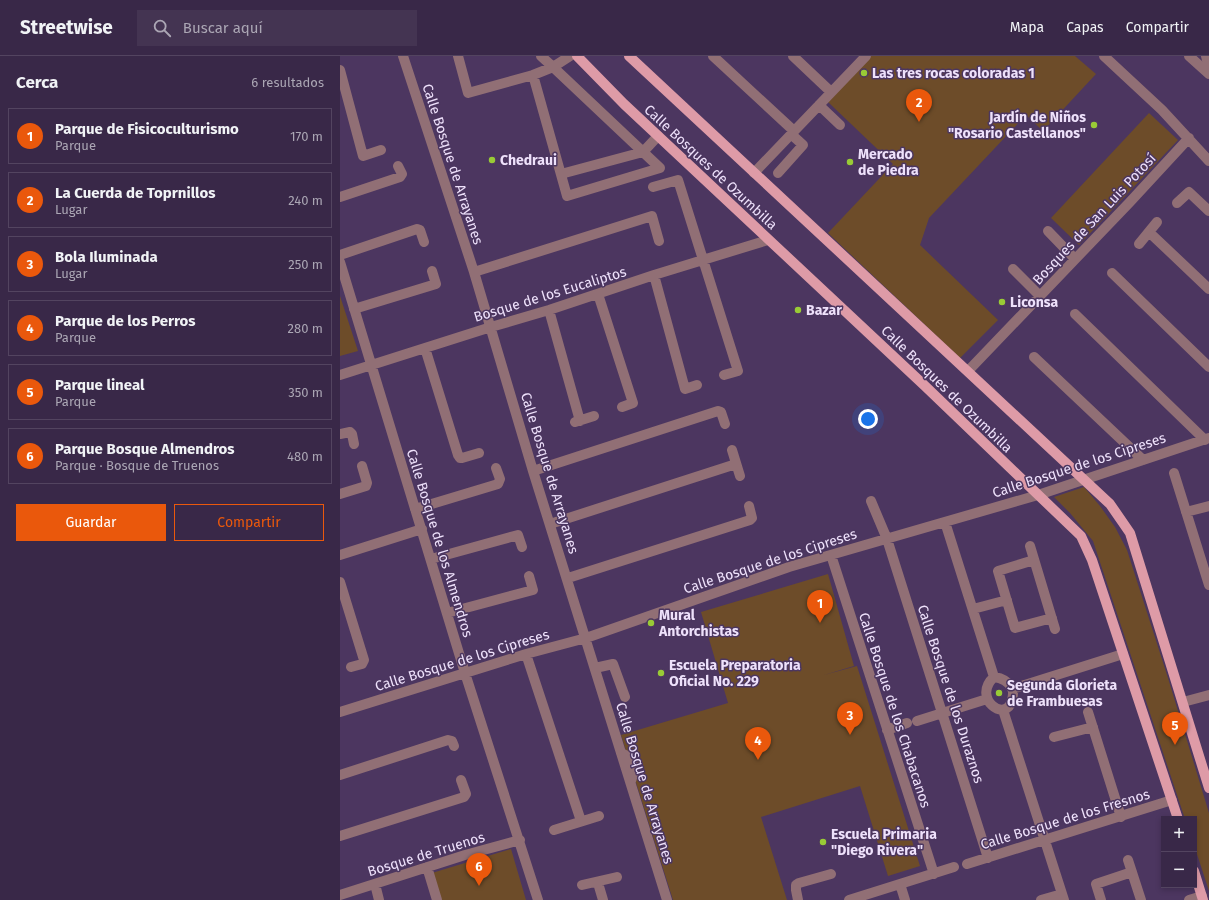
<!DOCTYPE html>
<html lang="es">
<head>
<meta charset="utf-8">
<style>
	:root { --surface:#392848; --page:#443452; --text:#f1f3f6; --muted:#aba6b4; --line:#534460; --accent:#ea580c }
	body { margin:0; font-family:"Fira Sans",sans-serif; background:var(--page); color:var(--text) }
	.controls { position:absolute; right:12px; bottom:12px; display:grid; overflow:hidden; border-radius:0px; box-shadow:0 2px 6px #0003 }
	.controls button { width:36px; height:36px; display:grid; place-items:center; padding:0; border:0; border-bottom:1px solid var(--line); background:var(--surface); color:var(--text); font:20px sans-serif }
	.you { position:absolute; left:528px; top:363px; width:14px; height:14px; margin:-10px; border:3px solid #fff; border-radius:50%; background:#1a73e8; box-shadow:0 0 0 6px #1a73e833 }
	.badge { display:grid; place-items:center; width:26px; height:26px; border-radius:50%; background:var(--accent); color:#fff; font-size:13px; font-weight:700 }
	.pin { position:absolute; translate:-50% -33px; filter:drop-shadow(0 1px 2px #0008) }
	.pin::after { content:''; position:absolute; top:21px; width:14px; height:12px; background:inherit; clip-path:polygon(0 0,100% 0,50% 100%) }
	.list { margin:0; padding:0; list-style:none }
	h2 { display:flex; justify-content:space-between; align-items:center; height:52px; margin:0; padding:0 16px; font-size:17px }
	h2 small { font-size:13px; font-weight:400; color:var(--muted) }
	.list li { display:grid; grid-template-columns:26px 1fr auto; gap:12px; align-items:center; box-sizing:border-box; height:56px; margin:0 8px 8px; padding:0 8px; border:1px solid var(--line); border-radius:0px }
	.list b { display:block; font-size:15px; white-space:nowrap }
	.list p { margin:0; font-size:13px; white-space:nowrap; color:var(--muted) }
	.list em { font-size:13px; font-style:normal; color:var(--muted) }
	.actions { display:flex; gap:8px; padding:12px 16px }
	.actions a { flex:1; padding:9px 0; border:1px solid var(--accent); border-radius:0px; text-align:center; font-size:14px; color:var(--accent) }
	.actions .main { background:var(--accent); color:#fff }
	.icon { flex:none; width:22px; height:22px; fill:none; stroke:currentColor; stroke-width:2; stroke-linecap:round; stroke-linejoin:round }
	.map { position:relative; flex:none; width:869px; height:844px; overflow:hidden }
	header { display:flex; align-items:center; gap:24px; box-sizing:border-box; height:56px; padding:0 20px; background:var(--surface); border-bottom:1px solid var(--line) }
	header strong { font-size:19px }
	nav { display:flex; gap:22px; margin-inline-start:auto; font-size:14px }
	.search { width:280px; height:36px; background:var(--page); display:flex; align-items:center; gap:10px; box-sizing:border-box; padding:0 14px; border-radius:0px; color:var(--muted); font-size:15px }
	main { display:flex }
	aside { flex:1; background:var(--surface) }
	.map>svg:first-child { display:block }
</style>
</head>
<body>
<header>
<strong>Streetwise</strong>
<div class="search"><svg class="icon" aria-label="search" viewBox="0 0 24 24"><circle cx="10" cy="10" r="6"/><path d="M15 15l6 6"/></svg>Buscar aquí</div>
<nav><a>Mapa</a><a>Capas</a><a>Compartir</a></nav>
</header>
<main>
<aside>
<h2>Cerca<small>6 resultados</small></h2>
<ul class="list">
<li><span class="badge">1</span><div><b>Parque de Fisicoculturismo</b><p>Parque</p></div><em>170 m</em></li>
<li><span class="badge">2</span><div><b>La Cuerda de Toprnillos</b><p>Lugar</p></div><em>240 m</em></li>
<li><span class="badge">3</span><div><b>Bola Iluminada</b><p>Lugar</p></div><em>250 m</em></li>
<li><span class="badge">4</span><div><b>Parque de los Perros</b><p>Parque</p></div><em>280 m</em></li>
<li><span class="badge">5</span><div><b>Parque lineal</b><p>Parque</p></div><em>350 m</em></li>
<li><span class="badge">6</span><div><b>Parque Bosque Almendros</b><p>Parque · Bosque de Truenos</p></div><em>480 m</em></li>
</ul>
<div class="actions"><a class="main">Guardar</a><a>Compartir</a></div>
</aside>
<div class="map">
<svg width="869" height="844" viewBox="0 0 869 844">
	<rect width="100%" height="100%" fill="#4c3660"/>
	<path fill="#6d4c29" d="M531 0H735L756 18 703 75 686 59 589 162 580 189 658 264 620 302 488 177 553 108 488 46Z
		M809 57 838 84 739 189 711 162Z
		M0 240 18 295 0 300Z
		M744 431 760 450 775 471 787 494 828 622 869 757V835L854 789V763H845L753 485 730 457 714 441Z
		M488 518 514 610 484 619 517 610 580 810 548 820 520 730 421 761 447 844H333L281 679 388 647 361 556Z
		M171 793 186 844H100L92 817Z"/>
	<g fill="none" stroke-linecap="round" stroke-linejoin="round">
		<path stroke="#916f75" stroke-width="10" d="M63 0 134 216 193 415 327 844
			M118 0 128 37 193 19
			M201 0 213 11 320 112 227 140 193 19 213 11 230 0
			M373 0 454 75
			M453 0 491 36
			M764 0 822 54 869 105
			M849 0 869 18
			M866 0 869 12
			M0 14 23 100 41 94
			M479 49 500 69
			M414 117 526 0
			M438 117 463 89 451 78
			M221 118 303 96 318 80
			M313 131 338 124 398 315 384 319
			M0 141 60 121 62 118 58 110
			M837 147 849 136 869 155
			M708 175 735 203
			M809 176 869 233
			M799 188 817 166
			M0 199 77 173 80 174 84 186
			M0 206 125 617 198 844
			M673 213 700 240
			M134 216 312 160 319 185
			M772 217 869 311
			M314 219 345 333 357 329
			M258 238 293 347 282 351
			M14 253 96 228 92 215
			M209 254 240 365
			M735 258 865 384
			M85 292 118 399 120 402H122L139 397
			M694 301 803 404
			M628 315 789 147 849 82
			M0 319 151 271 209 254 314 219 428 184
			M235 366 254 360
			M0 378 10 376 12 378 14 388
			M392 394 400 420
			M193 415 378 355 381 356 385 368
			M834 417 869 529
			M0 438 26 430 27 427 22 410
			M531 445 547 483 648 802
			M75 453 158 428 160 423 156 412
			M846 456 869 450
			M605 466 654 621
			M210 468 396 408
			M690 490 715 573
			M0 499 82 473
			M491 499 594 818
			M91 503 178 479 182 491
			M694 504 658 515 675 572 712 562
			M228 522 410 464 412 462 409 450
			M0 526 24 604 22 608 11 611
			M633 553 667 544
			M107 557 193 534 189 520
			M186 598 241 765
			M255 612 273 608 285 641
			M654 621C662 622 668 625 672 632 674 636 673 640 672 644 666 668 631 642 654 621Z
			M672 633 783 598
			M843 646 869 639
			M663 654 724 844
			M0 656 186 598 246 582 449 511 698 439 869 382
			M748 656 781 761
			M577 665 647 643
			M547 674 567 667
			M714 681 753 671
			M281 697C294 702 296 712 291 725
			M0 719 108 684 112 685 114 690
			M214 774 259 760
			M0 780 124 741 126 738 121 724
			M788 804 801 844
			M627 808 832 744
			M87 811 97 844
			M258 827 263 844
			M35 828 39 844
			M560 828 565 844
			M242 829 277 821
			M0 839 125 799 180 784
			M458 844 456 834V829L459 827 491 818
			M509 844 614 811
			M701 844 722 838
			M761 844 756 828 792 816
			M849 844 862 840"/>
		<path stroke="#de9ba7" stroke-width="10" d="M237 0 284 48 585 330 741 480 752 504 838 763
			M289 0 770 448 790 477 869 732
			M854 815 863 844"/>
	</g>
	<g fill="#99cb36" stroke="#4c3660" stroke-width="1.5">
		<circle cx="524" cy="17" r="4"/>
		<circle cx="754" cy="69" r="4"/>
		<circle cx="152" cy="104" r="4"/>
		<circle cx="510" cy="106" r="4"/>
		<circle cx="662" cy="246" r="4"/>
		<circle cx="458" cy="254" r="4"/>
		<circle cx="311" cy="567" r="4"/>
		<circle cx="321" cy="617" r="4"/>
		<circle cx="659" cy="637" r="4"/>
		<circle cx="483" cy="786" r="4"/>
	</g>
	<g text-anchor="middle" stroke-width="3" stroke-linejoin="round" paint-order="stroke">
		<g font-size="14" font-weight="bold" fill="#eee1fb" stroke="#4c3660" text-anchor="start">
			<text x="532" y="22">Las tres rocas coloradas 1</text>
			<text x="746" y="66" text-anchor="end">Jardín de Niños<tspan x="746" dy="16">"Rosario Castellanos"</tspan></text>
			<text x="518" y="103">Mercado<tspan x="518" dy="16">de Piedra</tspan></text>
			<text x="160" y="109">Chedraui</text>
			<text x="670" y="251">Liconsa</text>
			<text x="466" y="259">Bazar</text>
			<text x="319" y="564">Mural<tspan x="319" dy="16">Antorchistas</tspan></text>
			<text x="329" y="614">Escuela Preparatoria<tspan x="329" dy="16">Oficial No. 229</tspan></text>
			<text x="667" y="634">Segunda Glorieta<tspan x="667" dy="16">de Frambuesas</tspan></text>
			<text x="491" y="783">Escuela Primaria<tspan x="491" dy="16">"Diego Rivera"</tspan></text>
		</g>
		<g font-size="14" fill="#eee1fb" stroke="#4c3660">
			<text transform="translate(113 108) rotate(72)" y="5">Calle Bosque de Arrayanes</text>
			<text transform="translate(371 111) rotate(43)" y="5">Calle Bosques de Ozumbilla</text>
			<text transform="translate(754 163) rotate(-47)" y="5">Bosques de San Luis Potosí</text>
			<text transform="translate(210 238) rotate(-17)" y="5">Bosque de los Eucaliptos</text>
			<text transform="translate(607 333) rotate(44)" y="5">Calle Bosques de Ozumbilla</text>
			<text transform="translate(739 409) rotate(-18)" y="5">Calle Bosque de los Cipreses</text>
			<text transform="translate(210 417) rotate(73)" y="5">Calle Bosque de Arrayanes</text>
			<text transform="translate(100 487) rotate(73)" y="5">Calle Bosque de los Almendros</text>
			<text transform="translate(430 505) rotate(-18)" y="5">Calle Bosque de los Cipreses</text>
			<text transform="translate(122 604) rotate(-17)" y="5">Calle Bosque de los Cipreses</text>
			<text transform="translate(611 638) rotate(72)" y="5">Calle Bosque de los Duraznos</text>
			<text transform="translate(555 654) rotate(72)" y="5">Calle Bosque de los Chabacanos</text>
			<text transform="translate(305 727) rotate(73)" y="5">Calle Bosque de Arrayanes</text>
			<text transform="translate(725 763) rotate(-17)" y="5">Calle Bosque de los Fresnos</text>
			<text transform="translate(86 798) rotate(-17)" y="5">Bosque de Truenos</text>
		</g>
	</g>
</svg>
<div class="controls">
<button>+</button>
<button>−</button>
</div>
<div class="you"></div>
<div class="pin badge" style="left:480px;top:567px">1</div>
<div class="pin badge" style="left:579px;top:66px">2</div>
<div class="pin badge" style="left:510px;top:679px">3</div>
<div class="pin badge" style="left:418px;top:704px">4</div>
<div class="pin badge" style="left:835px;top:689px">5</div>
<div class="pin badge" style="left:139px;top:830px">6</div>
</div>
</main>
</body>
</html>
